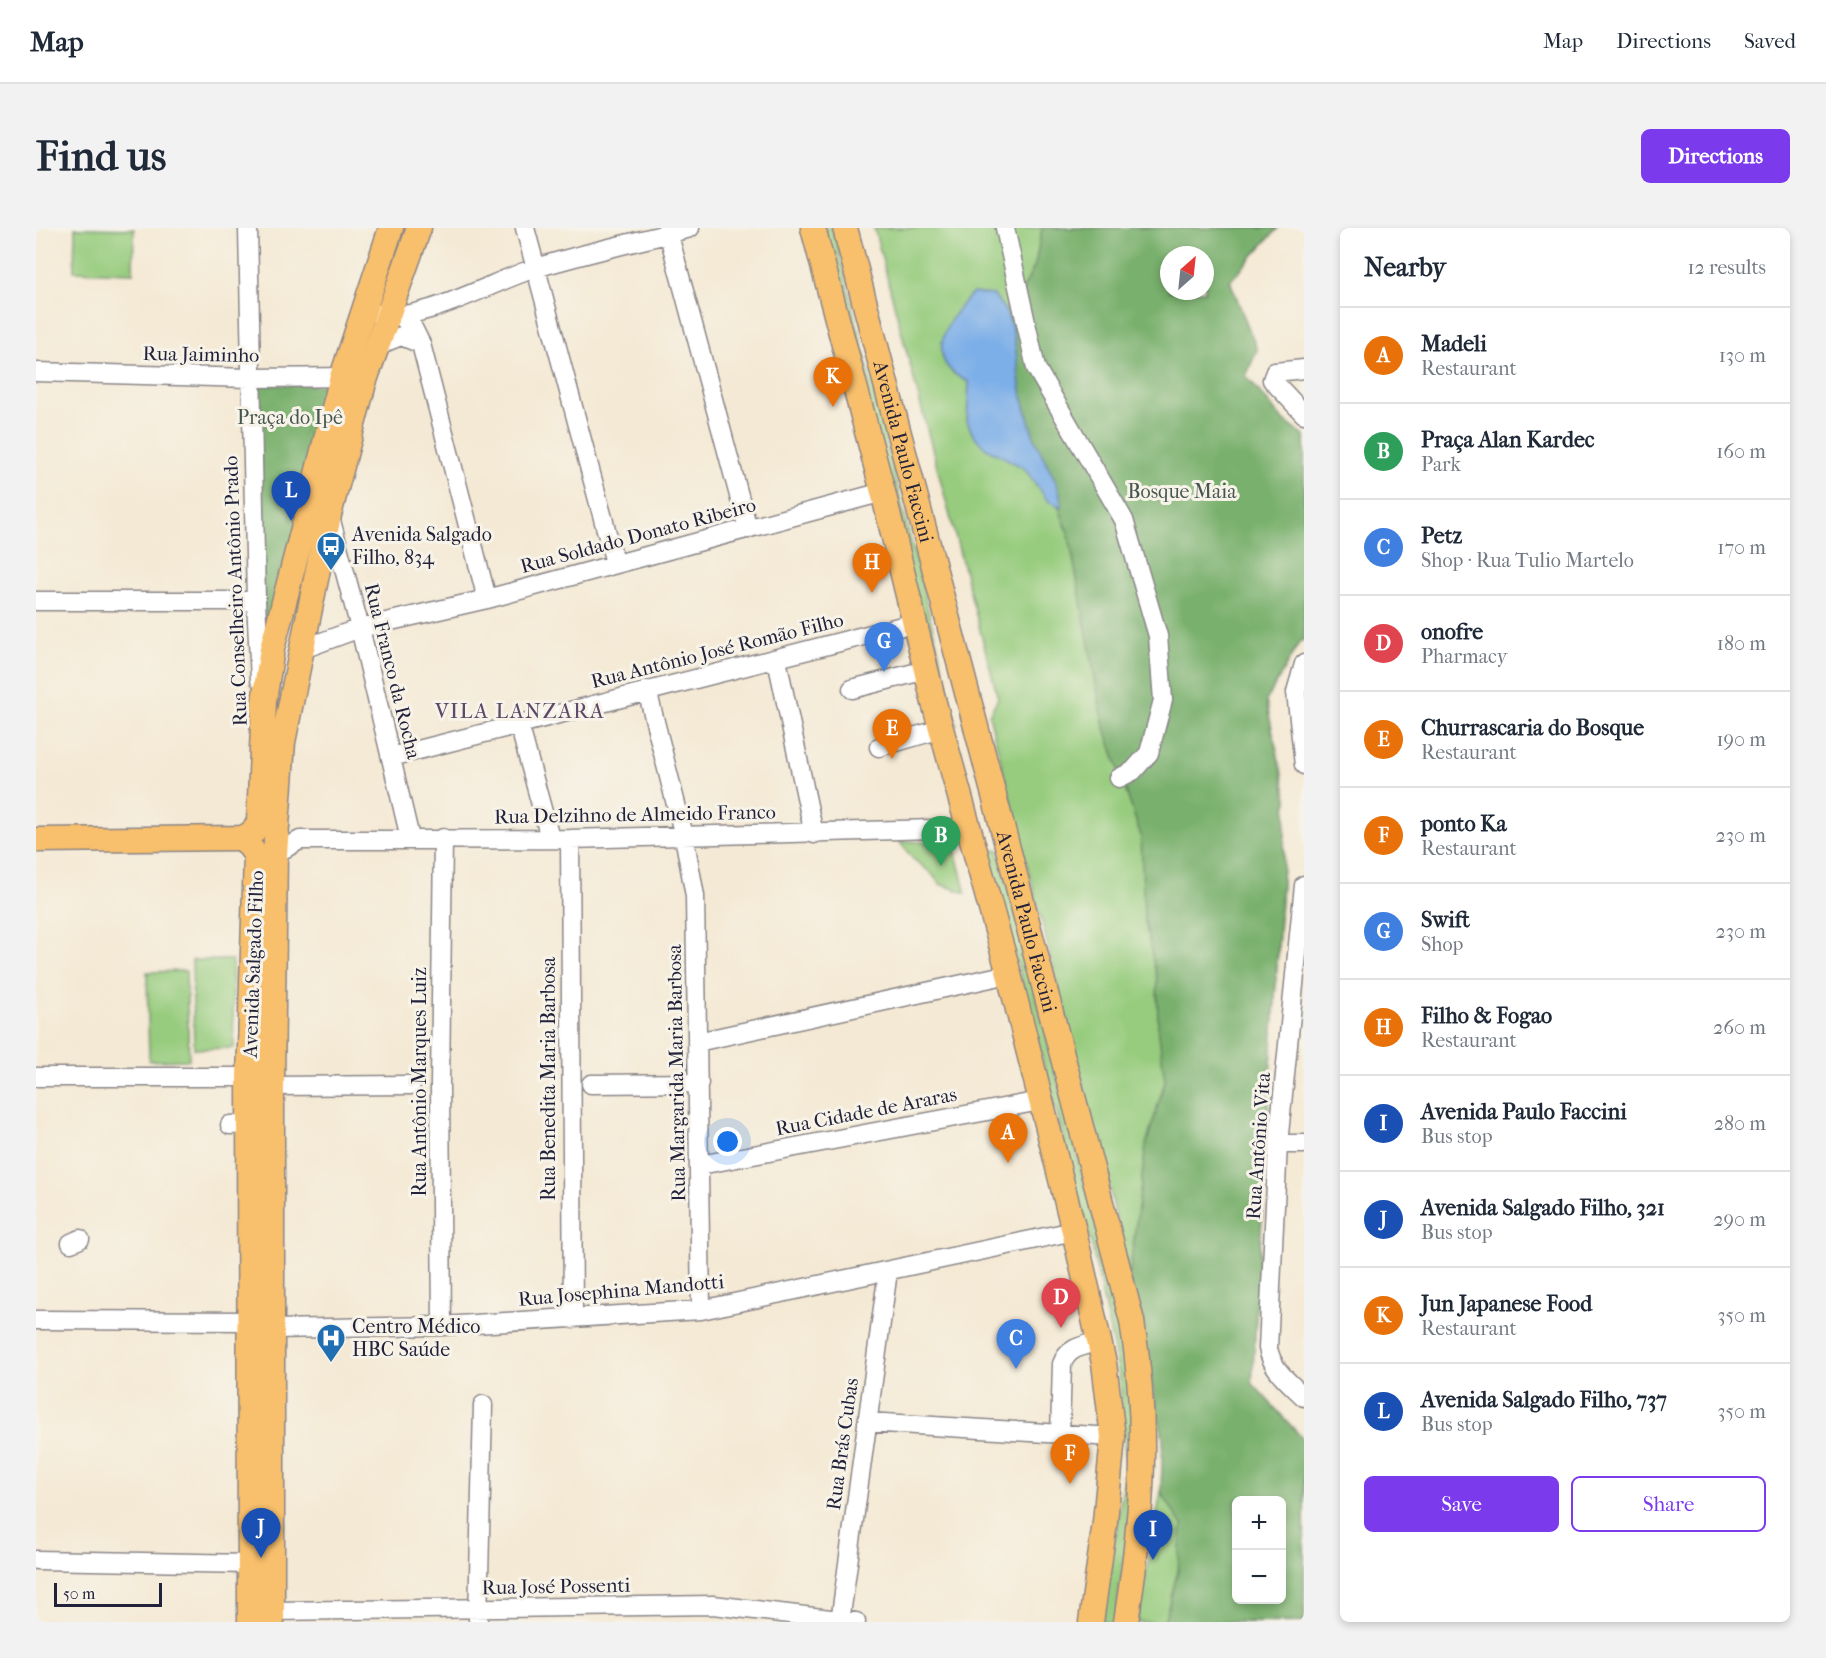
<!DOCTYPE html>
<html lang="en">
<head>
<meta charset="utf-8">
<style>
	:root { --surface:#fff; --page:#f2f2f3; --text:#1f2937; --muted:#747a83; --line:#e0e1e3; --accent:#7c3aed }
	body { margin:0; font-family:"IM FELL French Canon",serif; background:var(--page); color:var(--text) }
	.controls { position:absolute; right:18px; bottom:18px; display:grid; overflow:hidden; border-radius:9px; box-shadow:0 3px 9px #0003 }
	.controls button { width:54px; height:54px; display:grid; place-items:center; padding:0; border:0; border-bottom:2px solid var(--line); background:var(--surface); color:var(--text); font:30px sans-serif }
	.compass { position:absolute; left:1124px; top:18px; width:54px; height:54px; border-radius:50%; background:var(--surface); box-shadow:0 3px 9px #0003; rotate:27deg }
	.scale { position:absolute; left:18px; bottom:15px; width:108px; box-sizing:border-box; padding-left:6px; border:3px solid #22223b; border-top:0; font-size:16px; line-height:21px; white-space:nowrap; color:#22223b; -webkit-text-stroke:4px #f7f3e8; paint-order:stroke }
	.you { position:absolute; left:692px; top:914px; width:21px; height:21px; margin:-15px; border:4px solid #fff; border-radius:50%; background:#1a73e8; box-shadow:0 0 0 9px #1a73e833 }
	.badge { display:grid; place-items:center; width:39px; height:39px; border-radius:50%; background:var(--accent); color:#fff; font-size:20px; font-weight:700 }
	.pin { position:absolute; translate:-50% -50px; filter:drop-shadow(0 2px 3px #0008) }
	.pin::after { content:''; position:absolute; top:32px; width:21px; height:18px; background:inherit; clip-path:polygon(0 0,100% 0,50% 100%) }
	.list { margin:0; padding:0; list-style:none }
	h2 { display:flex; justify-content:space-between; align-items:center; height:78px; margin:0; padding:0 24px; font-size:26px }
	h2 small { font-size:20px; font-weight:400; color:var(--muted) }
	.list li { display:grid; grid-template-columns:39px 1fr auto; gap:18px; align-items:center; box-sizing:border-box; height:96px; padding:0 24px; border-top:2px solid var(--line) }
	.list b { display:block; font-size:22px; white-space:nowrap }
	.list p { margin:0; font-size:20px; white-space:nowrap; color:var(--muted) }
	.list em { font-size:20px; font-style:normal; color:var(--muted) }
	.actions { display:flex; gap:12px; padding:18px 24px }
	.actions a { flex:1; padding:14px 0; border:2px solid var(--accent); border-radius:9px; text-align:center; font-size:21px; color:var(--accent) }
	.actions .main { background:var(--accent); color:#fff }
	.map { position:relative; flex:none; width:1268px; height:1394px; overflow:hidden; border-radius:9px }
	header { display:flex; align-items:center; gap:36px; box-sizing:border-box; height:84px; padding:0 30px; background:var(--surface); border-bottom:2px solid var(--line) }
	header strong { font-size:28px }
	nav { display:flex; gap:33px; margin-inline-start:auto; font-size:21px }
	.intro { display:flex; align-items:center; justify-content:space-between; box-sizing:border-box; height:144px; padding:0 36px }
	h1 { margin:0; font-size:42px }
	.button { padding:15px 27px; border-radius:9px; background:var(--accent); color:#fff; font-size:21px; font-weight:700 }
	main { display:flex; gap:36px; padding:0 36px }
	aside { flex:1; background:var(--surface); border-radius:9px; box-shadow:0 3px 9px #0003 }
	.map>svg:first-child { display:block }
</style>
</head>
<body>
<header>
<strong>Map</strong>
<nav><a>Map</a><a>Directions</a><a>Saved</a></nav>
</header>
<div class="intro"><h1>Find us</h1><a class="button">Directions</a></div>
<main>
<div class="map">
<svg width="1268" height="1394" viewBox="0 0 1268 1394">
	<rect width="100%" height="100%" fill="#f7f3e8"/>
	<filter id="ink" filterUnits="userSpaceOnUse"><feTurbulence type="fractalNoise" baseFrequency=".0167" numOctaves="2"/><feDisplacementMap in="SourceGraphic" scale="12" xChannelSelector="R" yChannelSelector="G"/><feConvolveMatrix kernelMatrix="1 2 1 2 8 2 1 2 1" color-interpolation-filters="sRGB"/></filter>
	<filter id="wash" filterUnits="userSpaceOnUse"><feTurbulence type="fractalNoise" baseFrequency=".008" numOctaves="4" result="noise"/><feDisplacementMap in="SourceGraphic" scale="24" xChannelSelector="R" yChannelSelector="G"/><feGaussianBlur stdDeviation="1.35" result="paint"/><feColorMatrix in="noise" values="0 0 0 0 0 0 0 0 0 0 0 0 0 0 0 0 0 1.4 0 .05"/><feComposite in="paint" operator="in"/></filter>
	<g filter="url(#wash)">
		<rect width="100%" height="100%" fill="#f4e9d4"/>
		<path fill="#97cc7e" stroke="#5c775c" stroke-width="1.5" fill-rule="evenodd" d="M39 0 98 1 97 45 38 43Z
			M784 0H797L921 498 904 474Z
			M838 0H1242L1194 53 1221 122 1210 148 1246 191 1268 208V412L1264 413 1230 473 1251 570 1216 1155 1268 1212V1394H1101L1125 1264 1127 1210 1074 962 953 487 962 470ZM1133 27H1169V63H1133ZM1200 1272H1246V1372H1200Z
			M863 613 917 615 930 665 904 656 895 645 877 631Z
			M962 621 1085 1097 1095 1148 1100 1243 1079 1394H1066L1090 1240 1084 1151 1055 1014 951 623Z
			M156 732H196L198 820 158 821Z
			M150 743 153 832 113 833 111 744Z"/>
		<path fill="#79b06d" stroke="#4e6954" stroke-width="1.5" fill-rule="evenodd" d="M1006 0H1242L1194 53 1221 122 1210 148 1246 191 1268 208V412L1264 413 1230 473 1251 570 1216 1155 1268 1212V1394H1128L1142 1343 1146 1297 1125 1264 1127 1210 1093 1050 1110 917 1129 853 1122 799 1121 751 1108 690 1105 608 1067 494 1033 308 982 164 973 90 999 37ZM1133 27H1169V63H1133ZM1200 1272H1246V1372H1200Z
			M223 157H296L228 424Z"/>
		<path fill="#7caee8" stroke="#4f6892" stroke-width="1.5" d="M937 65 957 67C984 93 978 127 985 162 988 177 993 192 997 206 1006 233 1024 250 1026 279L1012 273 988 240 950 220 937 207 931 193 933 154C885 134 909 92 937 65Z"/>
	</g>
	<g filter="url(#ink)">
		<g fill="none" stroke-linecap="round" stroke-linejoin="round">
			<g stroke="#8b8688" stroke-width="21">
				<path id="minor" d="M212 0 220 373 224 452
					M489 0 579 335
					M631 0 712 301
					M969 0 1000 140 1088 292 1122 408 1127 472 1113 525 1097 543 1083 550
					M342 86C384 97 460 51 503 39 553 24 604 13 654 0
					M365 88 377 100 385 116 451 371
					M338 124 350 114 365 108 385 116
					M1268 141 1239 144 1236 152 1268 186
					M0 144 214 150 319 149
					M294 289 324 400 374 610
					M0 373H220
					M264 422 324 400 451 371 847 264
					M741 432 778 606
					M1268 436 1260 464 1268 537
					M816 461 890 442
					M611 462 648 608 659 668 665 1082
					M483 496 514 610
					M843 519 905 501
					M355 529 878 395
					M534 611 537 1091
					M239 626 264 612 534 611 934 600
					M1268 657 1242 916 1232 1120C1236 1142 1253 1154 1268 1169
					M661 814 973 746
					M0 849H213
					M555 856 663 855
					M236 858 375 857
					M194 897 213 896
					M1242 916H1268
					M664 937 1004 873
					M35 1015 44 1011
					M0 1092 213 1093
					M406 1098 404 857 407 610
					M236 1101 406 1098 665 1082 1038 1003
					M831 1194 1077 1209
					M1024 1206 1026 1136C1032 1119 1047 1118 1063 1113
					M0 1332 214 1336
					M236 1383 677 1377 820 1394
					M442 1392 447 1177
					M804 1394 852 1043"/>
			</g>
			<g stroke="#8b8688" stroke-width="27">
				<g id="major">
					<path d="M777 0 847 264 898 475 973 746 1038 1003 1068 1135 1077 1209 1069 1294 1055 1394"/>
					<path id="s1" d="M809 0 1096 1093C1113 1201 1107 1286 1090 1394"/>
					<path d="M207 610 220 627 213 849 214 1394"/>
					<path d="M0 612 207 610 217 604 223 594 228 473 236 421 306 149 355 0"/>
					<path d="M236 1394V858L239 626 247 514 293 287 328 155 383 0"/>
				</g>
			</g>
			<use href="#minor" stroke="#fff" stroke-width="18"/>
			<use href="#major" stroke="#f8bf6c" stroke-width="24"/>
		</g>
	</g>
	<defs>
		<g id="bus-pin" transform="scale(1.5)"><path d="M0 17L-7.5 6A9.5 9.5 0 1 1 7.5 6Z" fill="#1f6fb2" stroke="#f7f3e8"/><path d="M-5-6H5V4H4V6H2V4H-2V6H-4V4H-5ZM-3.5-4V0h7V-4ZM-3.5 1.2v1.5H-2V1.2ZM2 1.2v1.5H3.5V1.2Z" fill="#fff"/></g>
		<g id="hospital-pin" transform="scale(1.5)"><path d="M0 17L-7.5 6A9.5 9.5 0 1 1 7.5 6Z" fill="#1f6fb2" stroke="#f7f3e8"/><path d="M-5-5h3v3.5h4V-5h3V5h-3V1.5h-4V5h-3Z" fill="#fff"/></g>
	</defs>
	<g fill-rule="evenodd">
		<use href="#bus-pin" x="295" y="318"/>
		<use href="#hospital-pin" x="295" y="1110"/>
	</g>
	<g text-anchor="middle" stroke-width="6" stroke-linejoin="round" paint-order="stroke">
		<g font-size="20" fill="#22223b" stroke="#f7f3e8">
			<text transform="translate(165 126) rotate(1)" y="7">Rua Jaiminho</text>
			<text dy="7" stroke="none"><textPath href="#s1" startOffset="231">Avenida Paulo Faccini</textPath></text>
			<text transform="translate(602 307) rotate(-15)" y="7">Rua Soldado Donato Ribeiro</text>
			<text transform="translate(199 363) rotate(-92)" y="7">Rua Conselheiro Antônio Prado</text>
			<text transform="translate(681 422) rotate(-14)" y="7">Rua Antônio José Romão Filho</text>
			<text transform="translate(357 443) rotate(76)" y="7">Rua Franco da Rocha</text>
			<text transform="translate(599 586) rotate(-1)" y="7">Rua Delzihno de Almeido Franco</text>
			<text dy="7" stroke="none"><textPath href="#s1" startOffset="717">Avenida Paulo Faccini</textPath></text>
			<text transform="translate(217 736) rotate(-88)" y="7">Avenida Salgado Filho</text>
			<text transform="translate(640 845) rotate(-91)" y="7">Rua Margarida Maria Barbosa</text>
			<text transform="translate(512 851) rotate(-90)" y="7">Rua Benedita Maria Barbosa</text>
			<text transform="translate(383 854) rotate(-90)" y="7">Rua Antônio Marques Luiz</text>
			<text transform="translate(830 883) rotate(-11)" y="7">Rua Cidade de Araras</text>
			<text transform="translate(1222 918) rotate(-86)" y="7">Rua Antônio Vita</text>
			<text transform="translate(585 1062) rotate(-5)" y="7">Rua Josephina Mandotti</text>
			<text transform="translate(806 1216) rotate(-82)" y="7">Rua Brás Cubas</text>
			<text transform="translate(520 1358) rotate(-1)" y="7">Rua José Possenti</text>
		</g>
		<g font-size="20" fill="#45554f" stroke="#f7f3e8">
			<text x="254" y="196">Praça do Ipê</text>
			<text x="1146" y="270">Bosque Maia</text>
		</g>
		<g font-size="20" fill="#22223b" stroke="#f7f3e8" text-anchor="start">
			<text x="316" y="313">Avenida Salgado<tspan x="316" dy="23">Filho, 834</tspan></text>
			<text x="316" y="1105">Centro Médico<tspan x="316" dy="23">HBC Saúde</tspan></text>
		</g>
		<g font-size="21" letter-spacing="1.5" fill="#5d4a68" stroke="#f7f3e8">
			<text x="484" y="490">VILA LANZARA</text>
		</g>
	</g>
</svg>
<div class="controls">
<button>+</button>
<button>−</button>
</div>
<svg class="compass" viewBox="-18 -18 36 36"><path d="M0-13l5 13h-10z" fill="#e53935"/><path d="M0 13l5-13h-10z" fill="#747a83"/></svg>
<div class="scale">50 m</div>
<div class="you"></div>
<div class="pin badge" style="left:972px;top:935px;background:#e8710a">A</div>
<div class="pin badge" style="left:905px;top:638px;background:#2e9e5b">B</div>
<div class="pin badge" style="left:980px;top:1141px;background:#3f7fe0">C</div>
<div class="pin badge" style="left:1025px;top:1100px;background:#e0444e">D</div>
<div class="pin badge" style="left:856px;top:531px;background:#e8710a">E</div>
<div class="pin badge" style="left:1034px;top:1256px;background:#e8710a">F</div>
<div class="pin badge" style="left:848px;top:444px;background:#3f7fe0">G</div>
<div class="pin badge" style="left:836px;top:365px;background:#e8710a">H</div>
<div class="pin badge" style="left:1117px;top:1332px;background:#1a4fb4">I</div>
<div class="pin badge" style="left:225px;top:1330px;background:#1a4fb4">J</div>
<div class="pin badge" style="left:797px;top:179px;background:#e8710a">K</div>
<div class="pin badge" style="left:255px;top:293px;background:#1a4fb4">L</div>
</div>
<aside>
<h2>Nearby<small>12 results</small></h2>
<ul class="list">
<li><span class="badge" style="background:#e8710a">A</span><div><b>Madeli</b><p>Restaurant</p></div><em>130 m</em></li>
<li><span class="badge" style="background:#2e9e5b">B</span><div><b>Praça Alan Kardec</b><p>Park</p></div><em>160 m</em></li>
<li><span class="badge" style="background:#3f7fe0">C</span><div><b>Petz</b><p>Shop · Rua Tulio Martelo</p></div><em>170 m</em></li>
<li><span class="badge" style="background:#e0444e">D</span><div><b>onofre</b><p>Pharmacy</p></div><em>180 m</em></li>
<li><span class="badge" style="background:#e8710a">E</span><div><b>Churrascaria do Bosque</b><p>Restaurant</p></div><em>190 m</em></li>
<li><span class="badge" style="background:#e8710a">F</span><div><b>ponto Ka</b><p>Restaurant</p></div><em>230 m</em></li>
<li><span class="badge" style="background:#3f7fe0">G</span><div><b>Swift</b><p>Shop</p></div><em>230 m</em></li>
<li><span class="badge" style="background:#e8710a">H</span><div><b>Filho &amp; Fogao</b><p>Restaurant</p></div><em>260 m</em></li>
<li><span class="badge" style="background:#1a4fb4">I</span><div><b>Avenida Paulo Faccini</b><p>Bus stop</p></div><em>280 m</em></li>
<li><span class="badge" style="background:#1a4fb4">J</span><div><b>Avenida Salgado Filho, 321</b><p>Bus stop</p></div><em>290 m</em></li>
<li><span class="badge" style="background:#e8710a">K</span><div><b>Jun Japanese Food</b><p>Restaurant</p></div><em>350 m</em></li>
<li><span class="badge" style="background:#1a4fb4">L</span><div><b>Avenida Salgado Filho, 737</b><p>Bus stop</p></div><em>350 m</em></li>
</ul>
<div class="actions"><a class="main">Save</a><a>Share</a></div>
</aside>
</main>
</body>
</html>
